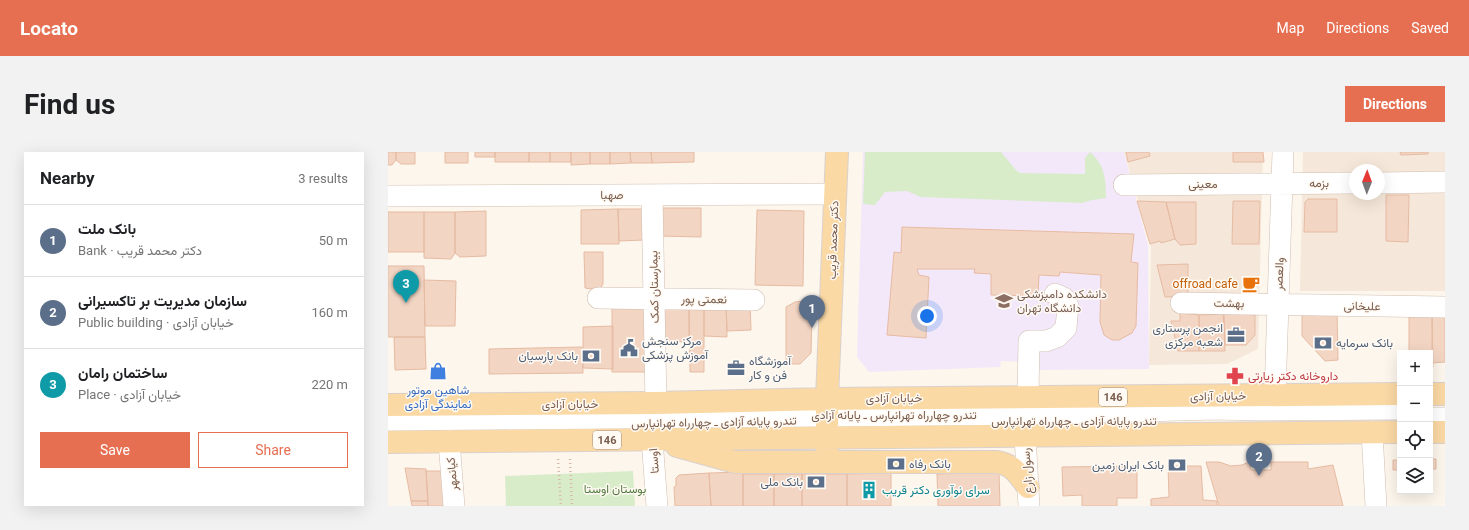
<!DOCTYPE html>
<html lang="en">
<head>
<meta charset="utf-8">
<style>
	:root { --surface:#fff; --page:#f2f2f2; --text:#202124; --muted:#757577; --line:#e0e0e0; --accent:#e76f51 }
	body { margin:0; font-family:Roboto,Vazirmatn,sans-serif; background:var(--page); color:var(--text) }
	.controls { position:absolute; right:12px; bottom:12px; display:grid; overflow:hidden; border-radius:0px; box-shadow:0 4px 16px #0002 }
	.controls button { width:36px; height:36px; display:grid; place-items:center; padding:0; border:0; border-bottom:1px solid var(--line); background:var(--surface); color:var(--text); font:20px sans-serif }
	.compass { position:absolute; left:961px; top:12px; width:36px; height:36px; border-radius:50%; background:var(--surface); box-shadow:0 4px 16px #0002; rotate:1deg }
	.you { position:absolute; left:539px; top:164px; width:14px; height:14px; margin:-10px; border:3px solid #fff; border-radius:50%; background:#1a73e8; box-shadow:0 0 0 6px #1a73e833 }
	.badge { display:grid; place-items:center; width:26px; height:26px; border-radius:50%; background:var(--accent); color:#fff; font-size:13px; font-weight:700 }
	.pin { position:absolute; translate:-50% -33px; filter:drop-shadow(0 1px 2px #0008) }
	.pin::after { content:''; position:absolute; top:21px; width:14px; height:12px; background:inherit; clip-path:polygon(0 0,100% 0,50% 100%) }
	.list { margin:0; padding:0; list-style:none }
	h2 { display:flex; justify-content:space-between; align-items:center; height:52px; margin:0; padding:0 16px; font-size:17px }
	h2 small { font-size:13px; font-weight:400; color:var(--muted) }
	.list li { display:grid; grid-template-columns:26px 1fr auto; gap:12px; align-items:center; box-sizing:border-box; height:72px; padding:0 16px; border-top:1px solid var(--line) }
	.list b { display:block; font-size:15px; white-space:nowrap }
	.list p { margin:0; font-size:13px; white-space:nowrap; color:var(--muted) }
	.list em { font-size:13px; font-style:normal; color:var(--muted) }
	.actions { display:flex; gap:8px; padding:12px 16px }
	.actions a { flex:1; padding:9px 0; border:1px solid var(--accent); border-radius:0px; text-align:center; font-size:14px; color:var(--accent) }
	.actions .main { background:var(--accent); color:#fff }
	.icon { flex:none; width:22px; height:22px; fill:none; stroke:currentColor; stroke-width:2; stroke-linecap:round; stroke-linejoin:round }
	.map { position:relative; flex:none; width:1057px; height:354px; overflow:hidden; border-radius:0px }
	header { display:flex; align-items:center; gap:24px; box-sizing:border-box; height:56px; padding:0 20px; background:var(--accent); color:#fff }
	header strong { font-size:19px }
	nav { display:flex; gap:22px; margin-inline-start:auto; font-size:14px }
	.intro { display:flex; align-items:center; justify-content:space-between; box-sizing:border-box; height:96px; padding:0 24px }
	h1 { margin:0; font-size:28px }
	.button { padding:10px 18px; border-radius:0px; background:var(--accent); color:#fff; font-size:14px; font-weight:700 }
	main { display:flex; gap:24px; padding:0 24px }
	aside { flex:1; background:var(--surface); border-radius:0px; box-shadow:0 4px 16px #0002 }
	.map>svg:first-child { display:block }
</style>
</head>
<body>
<header>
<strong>Locato</strong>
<nav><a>Map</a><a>Directions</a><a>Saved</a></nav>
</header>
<div class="intro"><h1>Find us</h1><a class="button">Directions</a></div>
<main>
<aside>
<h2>Nearby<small>3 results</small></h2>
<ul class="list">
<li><span class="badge" style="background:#5c6f8a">1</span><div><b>بانک ملت</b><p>Bank · دکتر محمد قریب</p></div><em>50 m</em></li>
<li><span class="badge" style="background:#5c6f8a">2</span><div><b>سازمان مدیریت بر تاکسیرانی</b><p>Public building · خیابان آزادی</p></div><em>160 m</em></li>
<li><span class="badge" style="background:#0f9aa8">3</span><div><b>ساختمان رامان</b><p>Place · خیابان آزادی</p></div><em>220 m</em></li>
</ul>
<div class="actions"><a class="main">Save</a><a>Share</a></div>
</aside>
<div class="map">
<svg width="1057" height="354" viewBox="0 0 1057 354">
	<rect width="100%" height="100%" fill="#fdf6ec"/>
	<path fill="#f5e8da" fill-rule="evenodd" d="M736 0H875L870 197 839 212 761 213 763 95Z
		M915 0H1057V139H912ZM967 18H991V42H967Z"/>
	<path fill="#f3e8fa" d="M475 0H736L760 93 761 217 652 218 647 210 613 209 612 215 481 220 469 205Z"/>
	<path fill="#d8ecc9" d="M477 0H613L628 18 632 21 697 22V6L702 0C717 13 718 28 718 46L704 48 694 51 533 45 519 39 497 40 487 53 475 52Z
		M245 319 247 354H118L117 324Z"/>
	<path fill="#f3d5c3" stroke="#e6bba3" d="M0 0H8V8L4 13H0Z
		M8 0H27V12H13L8 8Z
		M57 0H80V11H57Z
		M87 0H107V5H87Z
		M107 0H141V10H107Z
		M141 0H162V10H141Z
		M162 0H183V10H162Z
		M183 0H202V12L183 13Z
		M202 0H222V12H202Z
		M222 0H242L243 11 222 12Z
		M242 0H263L264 11H243Z
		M263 0H306V10L264 11Z
		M738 0H761L762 4 740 10Z
		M845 0H875L876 10H845Z
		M1012 0H1040V2L1013 3Z
		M998 43H1021L1020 90 998 89Z
		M920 47H949V80H916L917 50Z
		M749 49 778 50 787 87 773 91 772 89 762 92Z
		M845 49H872L871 92H844Z
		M778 50H808V92L792 93 787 87Z
		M272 56H313V85L271 84Z
		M230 57 231 92H193V58Z
		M230 57H256V88L231 89Z
		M369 58 416 59 415 134 367 133Z
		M98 59V104L72 105 67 101V60Z
		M0 60H36V100H0Z
		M36 60H67V101L63 107 36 106Z
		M514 75 746 82 743 110 750 111 748 174 744 181 731 188H724L716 183 712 170 713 123 672 120 671 124 651 123 650 144 603 143V122L586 121 587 117H529L531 123 541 125 538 186 499 183 506 100 513 101Z
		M196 100H215V132L211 138 197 136Z
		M800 112V144L777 145 769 113Z
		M0 114H36L37 185H0Z
		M36 128 68 129 67 174H37Z
		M224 148H258V220H224Z
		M417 149 424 157 423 201 412 212H398V155L407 150Z
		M338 150 339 185 316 184V151Z
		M338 150H362L363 178 339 179Z
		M271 151 301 152V190L271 189Z
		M316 151V220H302L301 152Z
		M1044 157 1045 215H1042V201H1021V158Z
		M835 159 867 163V183L858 193H837Z
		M1044 159H1057V210L1044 211Z
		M949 160 950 208 937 209 914 184V164L918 161Z
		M792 161 811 163V199H790L783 169H792Z
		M836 162 837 199H811V163Z
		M225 174V217L195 216V175Z
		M6 185H37L38 217 7 218Z
		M194 195 195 221 101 222V197Z
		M1042 307H1048V317H1042Z
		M1005 308H1012V318H1005Z
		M818 310H831L843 314 854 313 861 310 863 318H883V310H920V317L945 313 955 354H831Z
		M749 314V346H729V354H694V343L675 344 674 315Z
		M780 314H813L815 348 829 349V354H763V347L781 345Z
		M17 316 38 317 40 349H23Z
		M38 319H54L59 354H40Z
		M355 320V354H323L321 321Z
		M611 320 612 354H550L549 322Z
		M321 321 323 354H287L286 335 288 334V326L291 323Z
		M503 321V354H459V322Z
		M355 322H386V354H355Z
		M386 322H414V354H386Z
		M414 322H459V354H414Z
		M23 349H40V354H24Z"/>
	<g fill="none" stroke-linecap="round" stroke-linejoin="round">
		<g stroke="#d1beb0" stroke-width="22">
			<path id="minor" d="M991 31 1057 30
				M736 33 967 31
				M264 43 268 251
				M0 44 447 42
				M210 146 366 148
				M793 151 1057 155
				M887 243 895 0
				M640 245 641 189H658L669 185 678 176 680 154 676 146 667 142
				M1042 266H1057
				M0 268 647 262 828 257 872 258 1012 257
				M984 280 988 354
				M637 284 641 354
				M264 287 269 354
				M61 289 66 354"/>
		</g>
		<g stroke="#dad1cd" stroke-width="24">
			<path id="major" d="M1042 242H1057
				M0 253 268 251 439 247 1012 242
				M1042 280H1057
				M0 290 1012 280
				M289 294 347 310H609C626 313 630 322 640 335
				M439 301V247L449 0"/>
		</g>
		<path stroke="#d9b8a5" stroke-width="2.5" stroke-dasharray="1 3" stroke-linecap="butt" d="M170 307 173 354
			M182 307 184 354"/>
		<use href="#minor" stroke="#fff" stroke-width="21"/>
		<use href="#major" stroke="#fbd9a5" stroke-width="22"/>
	</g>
	<defs>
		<g id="cafe-bare" transform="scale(1.38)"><path d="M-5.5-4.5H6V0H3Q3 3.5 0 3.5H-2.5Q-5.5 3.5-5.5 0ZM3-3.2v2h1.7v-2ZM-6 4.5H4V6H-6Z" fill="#e8710a" stroke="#fffaf3" stroke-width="2.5" paint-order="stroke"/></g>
		<g id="university-bare" transform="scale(1.38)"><path d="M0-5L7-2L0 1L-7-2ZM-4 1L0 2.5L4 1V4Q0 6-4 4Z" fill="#8d6e63" stroke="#fffaf3" stroke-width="2.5" paint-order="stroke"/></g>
		<g id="office-bare" transform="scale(1.38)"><path d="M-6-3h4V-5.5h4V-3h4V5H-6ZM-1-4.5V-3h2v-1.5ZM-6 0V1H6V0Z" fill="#5c6f8a" stroke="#fffaf3" stroke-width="2.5" paint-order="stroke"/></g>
		<g id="bank-bare" transform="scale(1.38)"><path d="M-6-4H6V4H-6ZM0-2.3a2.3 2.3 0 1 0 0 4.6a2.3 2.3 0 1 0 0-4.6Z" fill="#5c6f8a" stroke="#fffaf3" stroke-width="2.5" paint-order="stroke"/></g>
		<g id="civic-bare" transform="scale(1.38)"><path d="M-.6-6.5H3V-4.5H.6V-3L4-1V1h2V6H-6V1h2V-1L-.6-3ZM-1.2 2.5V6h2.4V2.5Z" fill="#5c6f8a" stroke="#fffaf3" stroke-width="2.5" paint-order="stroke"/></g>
		<g id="shop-bare" transform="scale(1.38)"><path d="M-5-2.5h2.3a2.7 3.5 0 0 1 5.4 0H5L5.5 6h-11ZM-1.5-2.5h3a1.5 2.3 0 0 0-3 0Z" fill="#3f7fe0" stroke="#fffaf3" stroke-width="2.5" paint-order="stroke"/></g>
		<g id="pharmacy-bare" transform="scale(1.38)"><path d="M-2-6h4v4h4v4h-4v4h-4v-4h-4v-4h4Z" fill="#e0444e" stroke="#fffaf3" stroke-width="2.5" paint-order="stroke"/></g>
		<g id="building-bare" transform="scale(1.38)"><path d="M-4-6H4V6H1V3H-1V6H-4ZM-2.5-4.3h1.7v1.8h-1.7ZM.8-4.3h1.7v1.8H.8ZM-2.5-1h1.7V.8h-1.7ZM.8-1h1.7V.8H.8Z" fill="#0f9aa8" stroke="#fffaf3" stroke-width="2.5" paint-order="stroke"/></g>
	</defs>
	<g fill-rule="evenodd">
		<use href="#cafe-bare" x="863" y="132"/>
		<use href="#university-bare" x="616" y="149"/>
		<use href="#office-bare" x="848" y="183"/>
		<use href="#bank-bare" x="935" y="191"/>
		<use href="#civic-bare" x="241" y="196"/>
		<use href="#bank-bare" x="203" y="204"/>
		<use href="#office-bare" x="348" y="216"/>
		<use href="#shop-bare" x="50" y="219"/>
		<use href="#pharmacy-bare" x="847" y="224"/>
		<use href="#bank-bare" x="508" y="312"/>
		<use href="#bank-bare" x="789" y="313"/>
		<use href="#bank-bare" x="428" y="330"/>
		<use href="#building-bare" x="481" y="338"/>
	</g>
	<g text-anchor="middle" stroke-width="3" stroke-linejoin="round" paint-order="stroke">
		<g fill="#fffaf3" stroke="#a28b7f" stroke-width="1">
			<rect x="711" y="236" width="28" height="18" rx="3"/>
			<rect x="205" y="279" width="28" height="18" rx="3"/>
		</g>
		<g font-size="11" font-weight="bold" fill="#7a5c4d">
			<text x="725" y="249">146</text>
			<text x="219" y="292">146</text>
		</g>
		<g font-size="12" fill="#7a5c4d" stroke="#fffaf3">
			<text transform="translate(931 31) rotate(-1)" y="4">بزمه</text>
			<text x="815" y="36">معینی</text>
			<text x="224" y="47">صهبا</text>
			<text transform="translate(445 88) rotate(-88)" y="4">دکتر محمد قریب</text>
			<text transform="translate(891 122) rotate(-88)" y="4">والعصر</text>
			<text transform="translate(266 135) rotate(-91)" y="4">بیمارستان کمک</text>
			<text transform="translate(316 147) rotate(1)" y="4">نعمتی پور</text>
			<text transform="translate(841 151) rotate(1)" y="4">بهشت</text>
			<text transform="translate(974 154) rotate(1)" y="4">علیخانی</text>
			<text transform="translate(830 244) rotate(-1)" y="4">خیابان آزادی</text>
			<text x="506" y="250">خیابان آزادی</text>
			<text x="182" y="256">خیابان آزادی</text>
			<text x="506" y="267">تندرو چهارراه تهرانپارس ـ پایانه آزادی</text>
			<text x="686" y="273">تندرو پایانه آزادی ـ چهارراه تهرانپارس</text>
			<text transform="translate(326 270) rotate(-1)" y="4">تندرو پایانه آزادی ـ چهارراه تهرانپارس</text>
			<text transform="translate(266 309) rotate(-94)" y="4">اوستا</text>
			<text transform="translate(639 319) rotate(-94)" y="4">رسول زارع</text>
			<text transform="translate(64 322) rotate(-95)" y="4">کیانمهر</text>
		</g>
		<g font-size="12" fill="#c56008" stroke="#fffaf3" text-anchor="end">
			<text x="850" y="136">offroad cafe</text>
		</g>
		<g font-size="12" fill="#785e54" stroke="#fffaf3" text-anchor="start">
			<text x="629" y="146">دانشکده دامپزشکی<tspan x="629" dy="14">دانشگاه تهران</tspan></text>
		</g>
		<g font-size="12" fill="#4e5e75" stroke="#fffaf3" text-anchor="end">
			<text x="835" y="180">انجمن پرستاری<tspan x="835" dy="14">شعبه مرکزی</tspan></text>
			<text x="254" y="193" text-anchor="start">مرکز سنجش<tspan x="254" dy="14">آموزش پزشکی</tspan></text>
			<text x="948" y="195" text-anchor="start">بانک سرمایه</text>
			<text x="190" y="208">بانک پارسیان</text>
			<text x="361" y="213" text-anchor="start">آموزشگاه<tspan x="361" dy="14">فن و کار</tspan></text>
			<text x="521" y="316" text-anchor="start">بانک رفاه</text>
			<text x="776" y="317">بانک ایران زمین</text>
			<text x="415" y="334">بانک ملی</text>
		</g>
		<g font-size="12" fill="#be3a42" stroke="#fffaf3" text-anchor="start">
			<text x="860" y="228">داروخانه دکتر زیارتی</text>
		</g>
		<g font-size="12" fill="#366cbe" stroke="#fffaf3">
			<text x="50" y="242">شاهین موتور<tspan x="50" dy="14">نمایندگی آزادی</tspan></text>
		</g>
		<g font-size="12" fill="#537a41" stroke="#fffaf3">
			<text x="227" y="341">بوستان اوستا</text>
		</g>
		<g font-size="12" fill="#0d838f" stroke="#fffaf3" text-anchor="start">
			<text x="494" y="342">سرای نوآوری دکتر قریب</text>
		</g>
	</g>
</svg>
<div class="controls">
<button>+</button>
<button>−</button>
<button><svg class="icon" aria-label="locate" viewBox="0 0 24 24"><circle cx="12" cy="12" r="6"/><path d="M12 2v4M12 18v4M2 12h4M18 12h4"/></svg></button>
<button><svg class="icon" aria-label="layers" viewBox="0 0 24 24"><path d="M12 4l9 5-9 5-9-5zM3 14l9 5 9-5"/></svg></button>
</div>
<svg class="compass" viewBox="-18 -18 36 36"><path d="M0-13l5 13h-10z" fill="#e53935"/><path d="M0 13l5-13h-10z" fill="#757577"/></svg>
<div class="you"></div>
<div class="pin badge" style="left:424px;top:176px;background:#5c6f8a">1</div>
<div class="pin badge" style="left:871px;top:324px;background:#5c6f8a">2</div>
<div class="pin badge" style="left:18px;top:151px;background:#0f9aa8">3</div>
</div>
</main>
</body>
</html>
